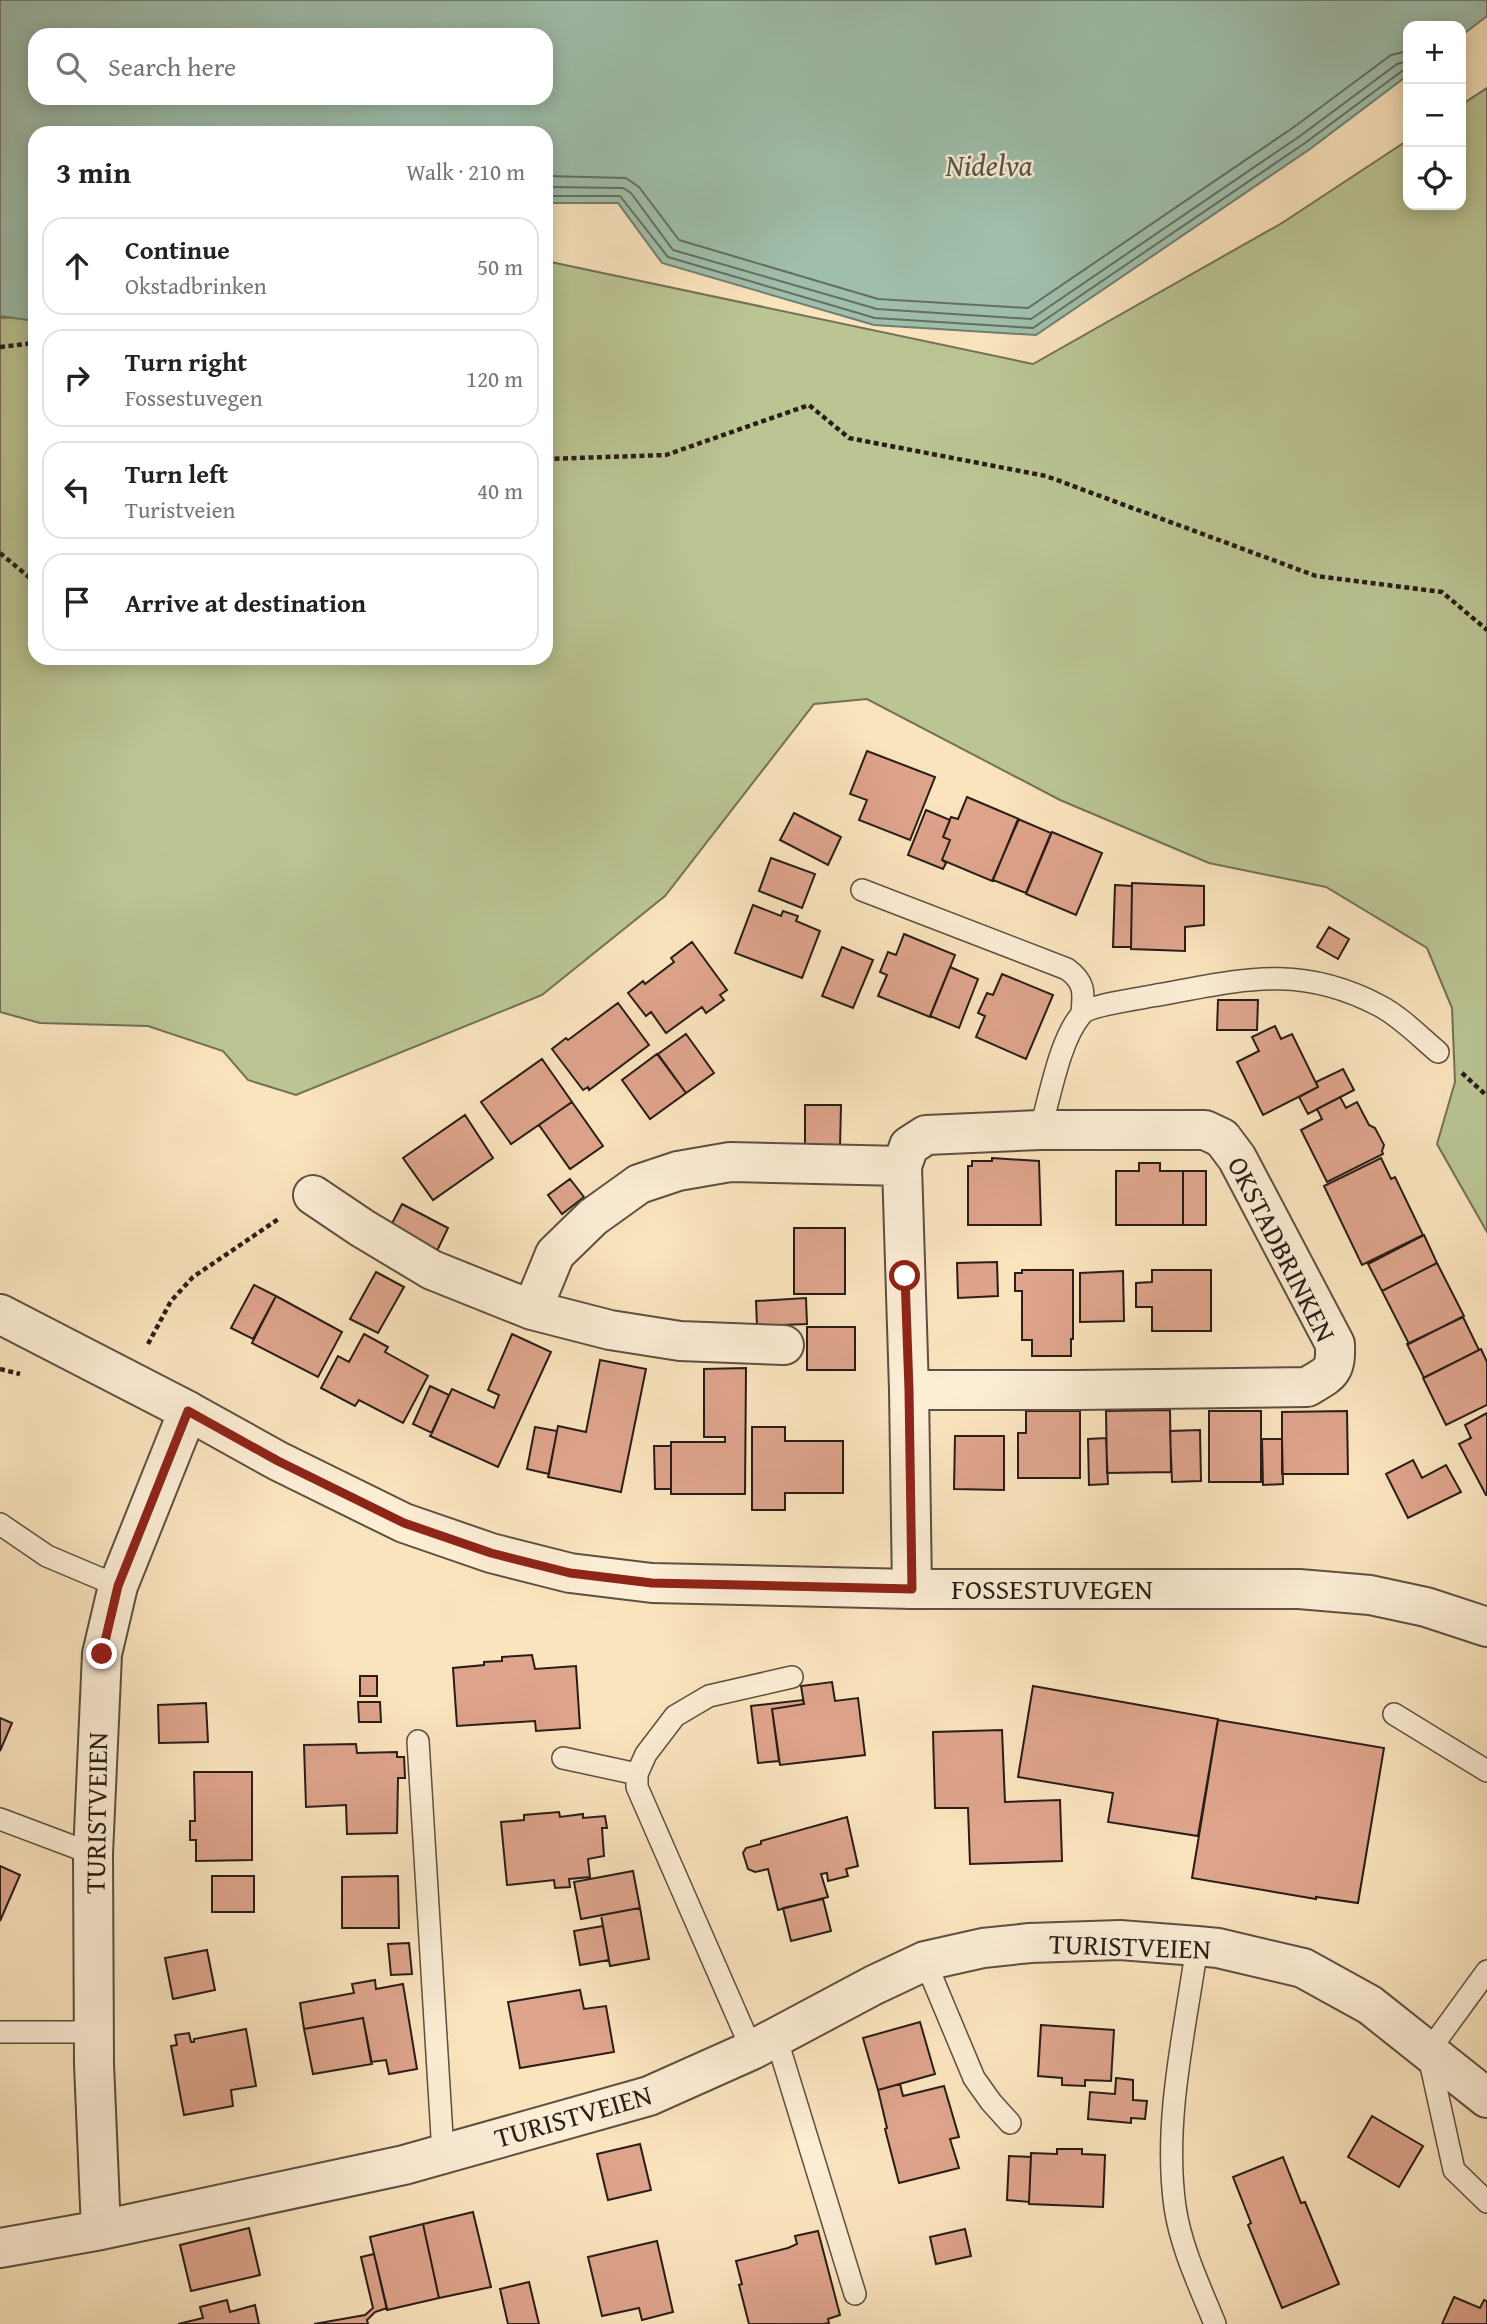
<!DOCTYPE html>
<html lang="en">
<head>
<meta charset="utf-8">
<style>
	:root { --surface:#fff; --page:#f2f2f2; --text:#222; --muted:#767676; --line:#e0e0e0 }
	body { margin:0; font-family:"Gentium Book Plus",serif; background:var(--page); color:var(--text) }
	.controls { position:absolute; right:21px; top:21px; display:grid; overflow:hidden; border-radius:14px; box-shadow:0 4px 18px #0003 }
	.controls button { width:63px; height:63px; display:grid; place-items:center; padding:0; border:0; border-bottom:2px solid var(--line); background:var(--surface); color:var(--text); font:35px sans-serif }
	.stop { position:absolute; width:21px; height:21px; margin:-16px; border:5px solid #8f2418; border-radius:50%; background:#fff }
	.stop.end { background:#8f2418; border-color:#fff; box-shadow:0 2px 7px #0008 }
	.list { margin:0; padding:0; list-style:none }
	h2 { display:flex; justify-content:space-between; align-items:center; height:91px; margin:0; padding:0 28px; font-size:30px }
	h2 small { font-size:23px; font-weight:400; color:var(--muted) }
	.list li { display:grid; grid-template-columns:46px 1fr auto; gap:21px; align-items:center; box-sizing:border-box; height:98px; margin:0 14px 14px; padding:0 14px; border:2px solid var(--line); border-radius:21px }
	.list b { display:block; font-size:26px; white-space:nowrap }
	.list p { margin:0; font-size:23px; white-space:nowrap; color:var(--muted) }
	.list em { font-size:23px; font-style:normal; color:var(--muted) }
	.icon { flex:none; width:38px; height:38px; fill:none; stroke:currentColor; stroke-width:2; stroke-linecap:round; stroke-linejoin:round }
	.map { position:relative; flex:none; width:1487px; height:2324px; overflow:hidden }
	.search { position:absolute; background:var(--surface); box-shadow:0 4px 18px #0003; left:28px; top:28px; width:525px; height:77px; display:flex; align-items:center; gap:18px; box-sizing:border-box; padding:0 24px; border-radius:21px; color:var(--muted); font-size:26px }
	.panel { position:absolute; background:var(--surface); box-shadow:0 4px 18px #0003; left:28px; top:126px; width:525px; height:539px; border-radius:21px }
	.map>svg:first-child { display:block }
</style>
</head>
<body>
<div class="map">
<svg width="1487" height="2324" viewBox="0 0 1487 2324">
	<rect width="100%" height="100%" fill="#fae4be"/>
	<filter id="stains"><feTurbulence type="fractalNoise" baseFrequency=".00286" numOctaves="4"/><feColorMatrix values="0 0 0 0 .2 0 0 0 0 .09 0 0 0 0 .02 0 0 0 .5 -.17"/></filter>
	<radialGradient id="worn" r=".72"><stop offset=".6" stop-color="#630" stop-opacity="0"/><stop offset="1" stop-color="#630" stop-opacity=".3"/></radialGradient>
	<path fill="#bbc594" stroke="#727156" stroke-width="2" d="M1487 88V1232L1437 1144 1455 1082 1452 1008 1427 948 1326 887 1209 863 1060 800 867 699 814 704 665 896 542 995 296 1095 248 1080 223 1051 148 1026 40 1023 0 1012V318L35 316V658H546V261L1033 364 1282 223 1408 140V205H1461V105Z"/>
	<path fill="#9fbfac" stroke="#707e70" stroke-width="2" fill-rule="evenodd" d="M0 0H1487V16L1461 36V26H1408V75L1310 149 1036 335 874 325 662 263 618 203H546V133H35V321L0 316ZM35 35H546V98H35Z"/>
	<g fill="none" stroke-linecap="round" stroke-linejoin="round">
		<path stroke="#646e62" stroke-width="2" d="M546 176 626 178 639 187 679 240 878 299 1028 308 1294 127 1391 55 1408 51
			M546 187 623 188 631 193 673 250 877 309 1031 319 1300 136 1397 64 1408 61
			M546 196H620L668 257 875 318 1033 328 1305 143 1402 71 1408 70"/>
	</g>
	<path fill="#dea48c" stroke="#291d17" stroke-width="2" d="M867 751 935 777 910 840 859 820 867 800 850 794Z
		M967 797 1019 819 992 881 942 860 950 840 943 837 951 817 958 819Z
		M926 810 950 820 943 837 950 840 942 860 946 863 943 869 908 855Z
		M794 813 841 837 828 865 780 840Z
		M1018 819 1051 833 1026 893 993 880Z
		M1052 832 1102 853 1076 915 1026 894Z
		M771 858 815 874 802 908 759 891Z
		M1132 883 1204 886V925L1185 927V951L1131 949Z
		M1115 885 1132 886 1131 947H1113Z
		M753 905 781 916 783 911 798 916 796 921 820 931 802 978 735 953Z
		M1329 927 1349 939 1338 959 1317 947Z
		M904 934 955 955 930 1017 878 996 887 975 880 972 888 952 896 955Z
		M692 942 727 990 720 995 724 1000 706 1013 702 1007 666 1033 651 1012 646 1016 628 993 643 981 645 984 674 962 671 958Z
		M842 947 873 960 853 1008 822 996Z
		M950 967 978 979 959 1028 930 1016Z
		M1002 974 1053 995 1026 1059 976 1037 985 1016 978 1013 987 993 993 995Z
		M1218 1000H1258L1257 1030H1217Z
		M618 1003 649 1045 589 1090 588 1087 583 1090 552 1049 566 1038 568 1040Z
		M1275 1026 1281 1039 1292 1034 1318 1087 1263 1115 1237 1062 1259 1051 1252 1037Z
		M686 1034 714 1073 686 1093 658 1054Z
		M657 1054 686 1093 650 1119 622 1080Z
		M542 1059 572 1102 511 1144 481 1102Z
		M1343 1069 1354 1090 1308 1114 1299 1097 1318 1087 1316 1082Z
		M1340 1097 1346 1108 1357 1102 1369 1125 1375 1128 1384 1145 1382 1151 1383 1154 1327 1182 1301 1130 1322 1119 1317 1109Z
		M572 1102 603 1146 570 1169 539 1125Z
		M805 1105H841L840 1147H805Z
		M465 1115 493 1158 433 1200 403 1158Z
		M992 1158 1039 1161 1041 1225H968V1166H972V1161H992Z
		M1381 1158 1391 1179 1395 1177 1423 1235 1362 1265 1324 1186Z
		M1139 1163H1160V1171H1183V1225H1116V1171H1139Z
		M1183 1171H1206V1225H1183Z
		M570 1179 584 1197 562 1214 548 1195Z
		M402 1204 448 1228 435 1255 388 1231Z
		M794 1228H845V1294H794Z
		M1424 1235 1437 1263 1382 1291 1368 1264Z
		M997 1262 998 1296 958 1298 957 1263Z
		M1437 1263 1464 1316 1409 1344 1382 1291Z
		M1022 1270H1073V1339H1071V1356H1032V1340H1022V1291H1015V1273H1022Z
		M1152 1270H1211V1331H1152V1307H1136V1283L1152 1282Z
		M1123 1271 1124 1321 1080 1322V1273Z
		M376 1272 404 1287 378 1333 350 1319Z
		M254 1285 276 1296 253 1339 231 1328Z
		M276 1296 342 1332 318 1377 252 1343Z
		M806 1298 807 1324 757 1326 756 1301Z
		M1463 1317 1479 1350 1424 1378 1407 1344Z
		M807 1327H855V1370H807Z
		M364 1334 388 1347 385 1352 428 1376 403 1423 359 1400 355 1406 321 1388 338 1356 349 1362Z
		M512 1334 551 1352 498 1467 430 1436 452 1389 494 1408 499 1395 488 1390Z
		M1481 1349 1487 1362V1405L1446 1425 1423 1378Z
		M600 1360 646 1369 621 1492 548 1477 558 1426 586 1432Z
		M746 1368 745 1494H671V1442H725V1437H704V1369Z
		M430 1386 449 1395 432 1433 413 1424Z
		M1170 1410 1171 1472 1107 1473 1106 1411Z
		M1026 1411H1080V1478H1018V1433H1026Z
		M1209 1411H1261V1482H1209Z
		M1347 1411 1348 1474H1282V1412Z
		M1487 1413V1495H1486L1459 1444 1471 1438 1465 1425Z
		M535 1427 557 1431 549 1474 527 1469Z
		M752 1427H785V1441H843V1493H785V1510H752Z
		M1200 1430 1201 1481 1172 1482 1170 1431Z
		M955 1436H1004V1490L954 1489Z
		M1106 1438 1108 1484 1089 1485 1088 1439Z
		M1262 1439H1282L1283 1484 1263 1485Z
		M654 1446H671V1489H655Z
		M1413 1460 1422 1478 1446 1465 1461 1492 1408 1518 1386 1474Z
		M532 1655 535 1669 576 1666 580 1728 536 1731 535 1721 457 1726 453 1668 484 1665V1662L502 1661V1657Z
		M360 1676H377V1696H360Z
		M832 1682 835 1701 858 1698 865 1755 780 1765 772 1709 804 1704 801 1686Z
		M1033 1686 1218 1719 1198 1836 1108 1822 1113 1793 1018 1777Z
		M803 1700 804 1704 772 1709 779 1761 758 1763 751 1706Z
		M358 1702H380L381 1722H359Z
		M206 1703 208 1742 159 1743 158 1705Z
		M0 1718 12 1723 0 1751Z
		M1218 1720 1384 1748 1358 1903 1316 1897V1899L1192 1878Z
		M1002 1730 1005 1802 1060 1800 1062 1861 970 1864 968 1808H935L933 1732Z
		M356 1744 357 1753 397 1752V1757H404L405 1778H398L397 1833 347 1834 346 1805 306 1807 304 1745Z
		M194 1772H252V1860L196 1861V1840H190V1821H195Z
		M559 1812 560 1817 583 1814V1818L605 1816 607 1828H602L604 1856 588 1859 590 1877 569 1879 570 1887 555 1888 554 1880 507 1885 501 1822 524 1820V1815Z
		M847 1817 858 1866 846 1869 848 1876 828 1881 827 1873 821 1874 828 1897 778 1910 768 1869 755 1872 748 1869 743 1853 746 1848 761 1844V1841Z
		M0 1866 20 1875 0 1921Z
		M633 1871 640 1908 581 1919 574 1882Z
		M212 1876H254V1912H212Z
		M398 1876 399 1928H342V1877Z
		M823 1899 831 1931 791 1941 783 1908Z
		M640 1908 649 1959 610 1966 601 1915Z
		M603 1926 609 1960 580 1965 574 1931Z
		M409 1943 412 1974 391 1975 388 1944Z
		M207 1950 215 1990 173 1999 165 1958Z
		M375 1980 376 1989 403 1984 417 2069 389 2074 386 2060 371 2062 363 2018 304 2029 300 2003 354 1993 352 1984Z
		M580 1990 584 2009 606 2006 614 2052 520 2068 508 2002Z
		M363 2018 372 2064 313 2074 304 2029Z
		M920 2022 935 2074 878 2090 863 2038Z
		M1041 2025 1114 2030 1111 2081 1085 2080V2086L1062 2085V2078L1038 2076Z
		M246 2029 256 2086 231 2090 233 2106 184 2115 171 2046 177 2045 175 2035 189 2033 191 2042H194V2039Z
		M1116 2078 1133 2080V2100L1147 2101 1145 2119 1131 2118V2123L1088 2119 1090 2092 1115 2094Z
		M900 2084 903 2096 944 2086 959 2137 950 2139 959 2168 899 2183 885 2129 887 2128 878 2090Z
		M1372 2116 1423 2146 1399 2187 1348 2157Z
		M640 2144 651 2190 608 2200 597 2154Z
		M1057 2149H1082V2154L1105 2155 1103 2207 1029 2204 1031 2153 1057 2154Z
		M1009 2156 1031 2157 1029 2202 1007 2200Z
		M1283 2157 1301 2203 1305 2202 1339 2284 1282 2308 1248 2225 1251 2223 1233 2177Z
		M473 2212 491 2287 439 2298 423 2224Z
		M423 2224 439 2298 387 2310 370 2237Z
		M249 2228 260 2275 191 2291 180 2245Z
		M965 2229 971 2256 936 2264 930 2237Z
		M818 2231 840 2315 828 2319 829 2323 823 2324H749L739 2285 742 2284 736 2261 788 2248 797 2244 795 2236Z
		M657 2241 673 2312 642 2320 639 2308 602 2316 588 2257Z
		M374 2254 387 2308 375 2312 367 2320 368 2324H314L365 2315 373 2308 361 2257Z
		M529 2282 539 2324H508L500 2289Z
		M1454 2297 1480 2308 1484 2300 1487 2301V2324H1442Z
		M227 2300 230 2312 255 2305 259 2324H178L203 2318 200 2307Z"/>
	<g fill="none" stroke-linecap="round" stroke-linejoin="round">
		<g stroke="#5d4f41" stroke-width="24">
			<path id="service" d="M862 890 1067 969C1085 982 1084 992 1082 1013
				M1040 1130C1050 1098 1059 1041 1081 1015 1089 1005 1137 999 1152 996 1238 981 1297 962 1380 1006 1401 1017 1420 1037 1438 1052
				M0 1524 47 1556 118 1586
				M1394 1714 1487 1771
				M418 1741 443 2153
				M563 1758 637 1774
				M0 1819 93 1854
				M1197 1946C1185 2031 1163 2121 1175 2207 1181 2248 1200 2287 1215 2324
				M925 1961 974 2078 991 2102 1010 2123
				M1487 1971 1428 2052 1454 2170 1487 2202
				M0 2032H94
				M776 2037 855 2294
				M752 2050 637 1787V1774L646 1754 675 1716 709 1696 792 1677"/>
		</g>
		<g stroke="#5d4f41" stroke-width="42">
			<path id="minor" d="M313 1195 362 1228 432 1270 532 1310 555 1254 593 1217 639 1184 678 1171 730 1162 902 1166
				M532 1310 610 1330 680 1341 784 1345
				M909 1390H1079L1307 1387C1331 1373 1336 1372 1335 1344L1237 1158 1222 1138 1205 1130H1040L926 1135 909 1146 902 1166 909 1390 912 1589
				M101 2230 94 2064 93 1854 102 1654 118 1586 188 1411
				M0 2248 101 2230 404 2165 649 2096 752 2050 874 1985 925 1961 983 1948 1030 1943 1120 1940 1197 1946 1218 1948 1303 1968 1370 2005 1487 2098"/>
		</g>
		<g stroke="#5d4f41" stroke-width="42">
			<path id="tertiary" d="M0 1314 188 1411 278 1461 404 1523 491 1553 570 1573 652 1583 912 1589H1299L1370 1595 1426 1607 1487 1627"/>
		</g>
		<path stroke="#291d17" stroke-width="4.5" stroke-dasharray="5 3.5" stroke-linecap="butt" d="M0 347 35 343
			M546 459 666 455 809 405 849 438 1046 476 1316 576 1442 592 1487 630
			M0 553 30 578 35 579
			M1462 1073 1487 1096
			M148 1344 171 1301 193 1277 280 1218
			M0 1369 20 1374"/>
		<use href="#service" stroke="#fcedd5" stroke-width="21"/>
		<use href="#minor" stroke="#fcedd5" stroke-width="38"/>
		<use href="#tertiary" stroke="#fcedd5" stroke-width="38"/>
	</g>
	<g fill="none" stroke-linecap="round" stroke-linejoin="round">
		<path stroke="#8f2418" stroke-width="9" d="M102 1654 118 1586 188 1411 278 1461 404 1523 491 1553 570 1573 652 1583 912 1589 909 1390 905 1276"/>
	</g>
	<g text-anchor="middle" stroke-width="5" stroke-linejoin="round" paint-order="stroke">
		<g font-size="28" fill="#291d17" stroke="#fcedd5">
			<text transform="translate(1282 1249) rotate(63)" y="10">OKSTADBRINKEN</text>
			<text x="1052" y="1599">FOSSESTUVEGEN</text>
			<text transform="translate(96 1813) rotate(-89)" y="10">TURISTVEIEN</text>
			<text transform="translate(1130 1946) rotate(2)" y="10">TURISTVEIEN</text>
			<text transform="translate(573 2116) rotate(-16)" y="10">TURISTVEIEN</text>
		</g>
		<g font-size="30" font-style="italic" fill="#52564b" stroke="#fcedd5">
			<text x="989" y="176">Nidelva</text>
		</g>
	</g>
	<rect width="100%" height="100%" filter="url(#stains)"/>
	<rect width="100%" height="100%" fill="url(#worn)"/>
</svg>
<div class="controls">
<button>+</button>
<button>−</button>
<button><svg class="icon" aria-label="locate" viewBox="0 0 24 24"><circle cx="12" cy="12" r="6"/><path d="M12 2v4M12 18v4M2 12h4M18 12h4"/></svg></button>
</div>
<div class="stop" style="left:905px;top:1276px"></div>
<div class="stop end" style="left:102px;top:1654px"></div>
<div class="search"><svg class="icon" aria-label="search" viewBox="0 0 24 24"><circle cx="10" cy="10" r="6"/><path d="M15 15l6 6"/></svg>Search here</div>
<section class="panel">
<h2>3 min<small>Walk · 210 m</small></h2>
<ul class="list">
<li><svg class="icon" aria-label="ahead" viewBox="0 0 24 24"><path d="M12 20V5M6 11l6-6 6 6"/></svg><div><b>Continue</b><p>Okstadbrinken</p></div><em>50 m</em></li>
<li><svg class="icon" aria-label="right" viewBox="0 0 24 24"><path d="M7 20v-9h11M14 6l5 5-5 5"/></svg><div><b>Turn right</b><p>Fossestuvegen</p></div><em>120 m</em></li>
<li><svg class="icon" aria-label="left" viewBox="0 0 24 24"><path d="M17 20v-9H6M10 6l-5 5 5 5"/></svg><div><b>Turn left</b><p>Turistveien</p></div><em>40 m</em></li>
<li><svg class="icon" aria-label="arrive" viewBox="0 0 24 24"><path d="M6 21V4h12l-3 4 3 4H6"/></svg><div><b>Arrive at destination</b></div></li>
</ul>
</section>
</div>
</body>
</html>
